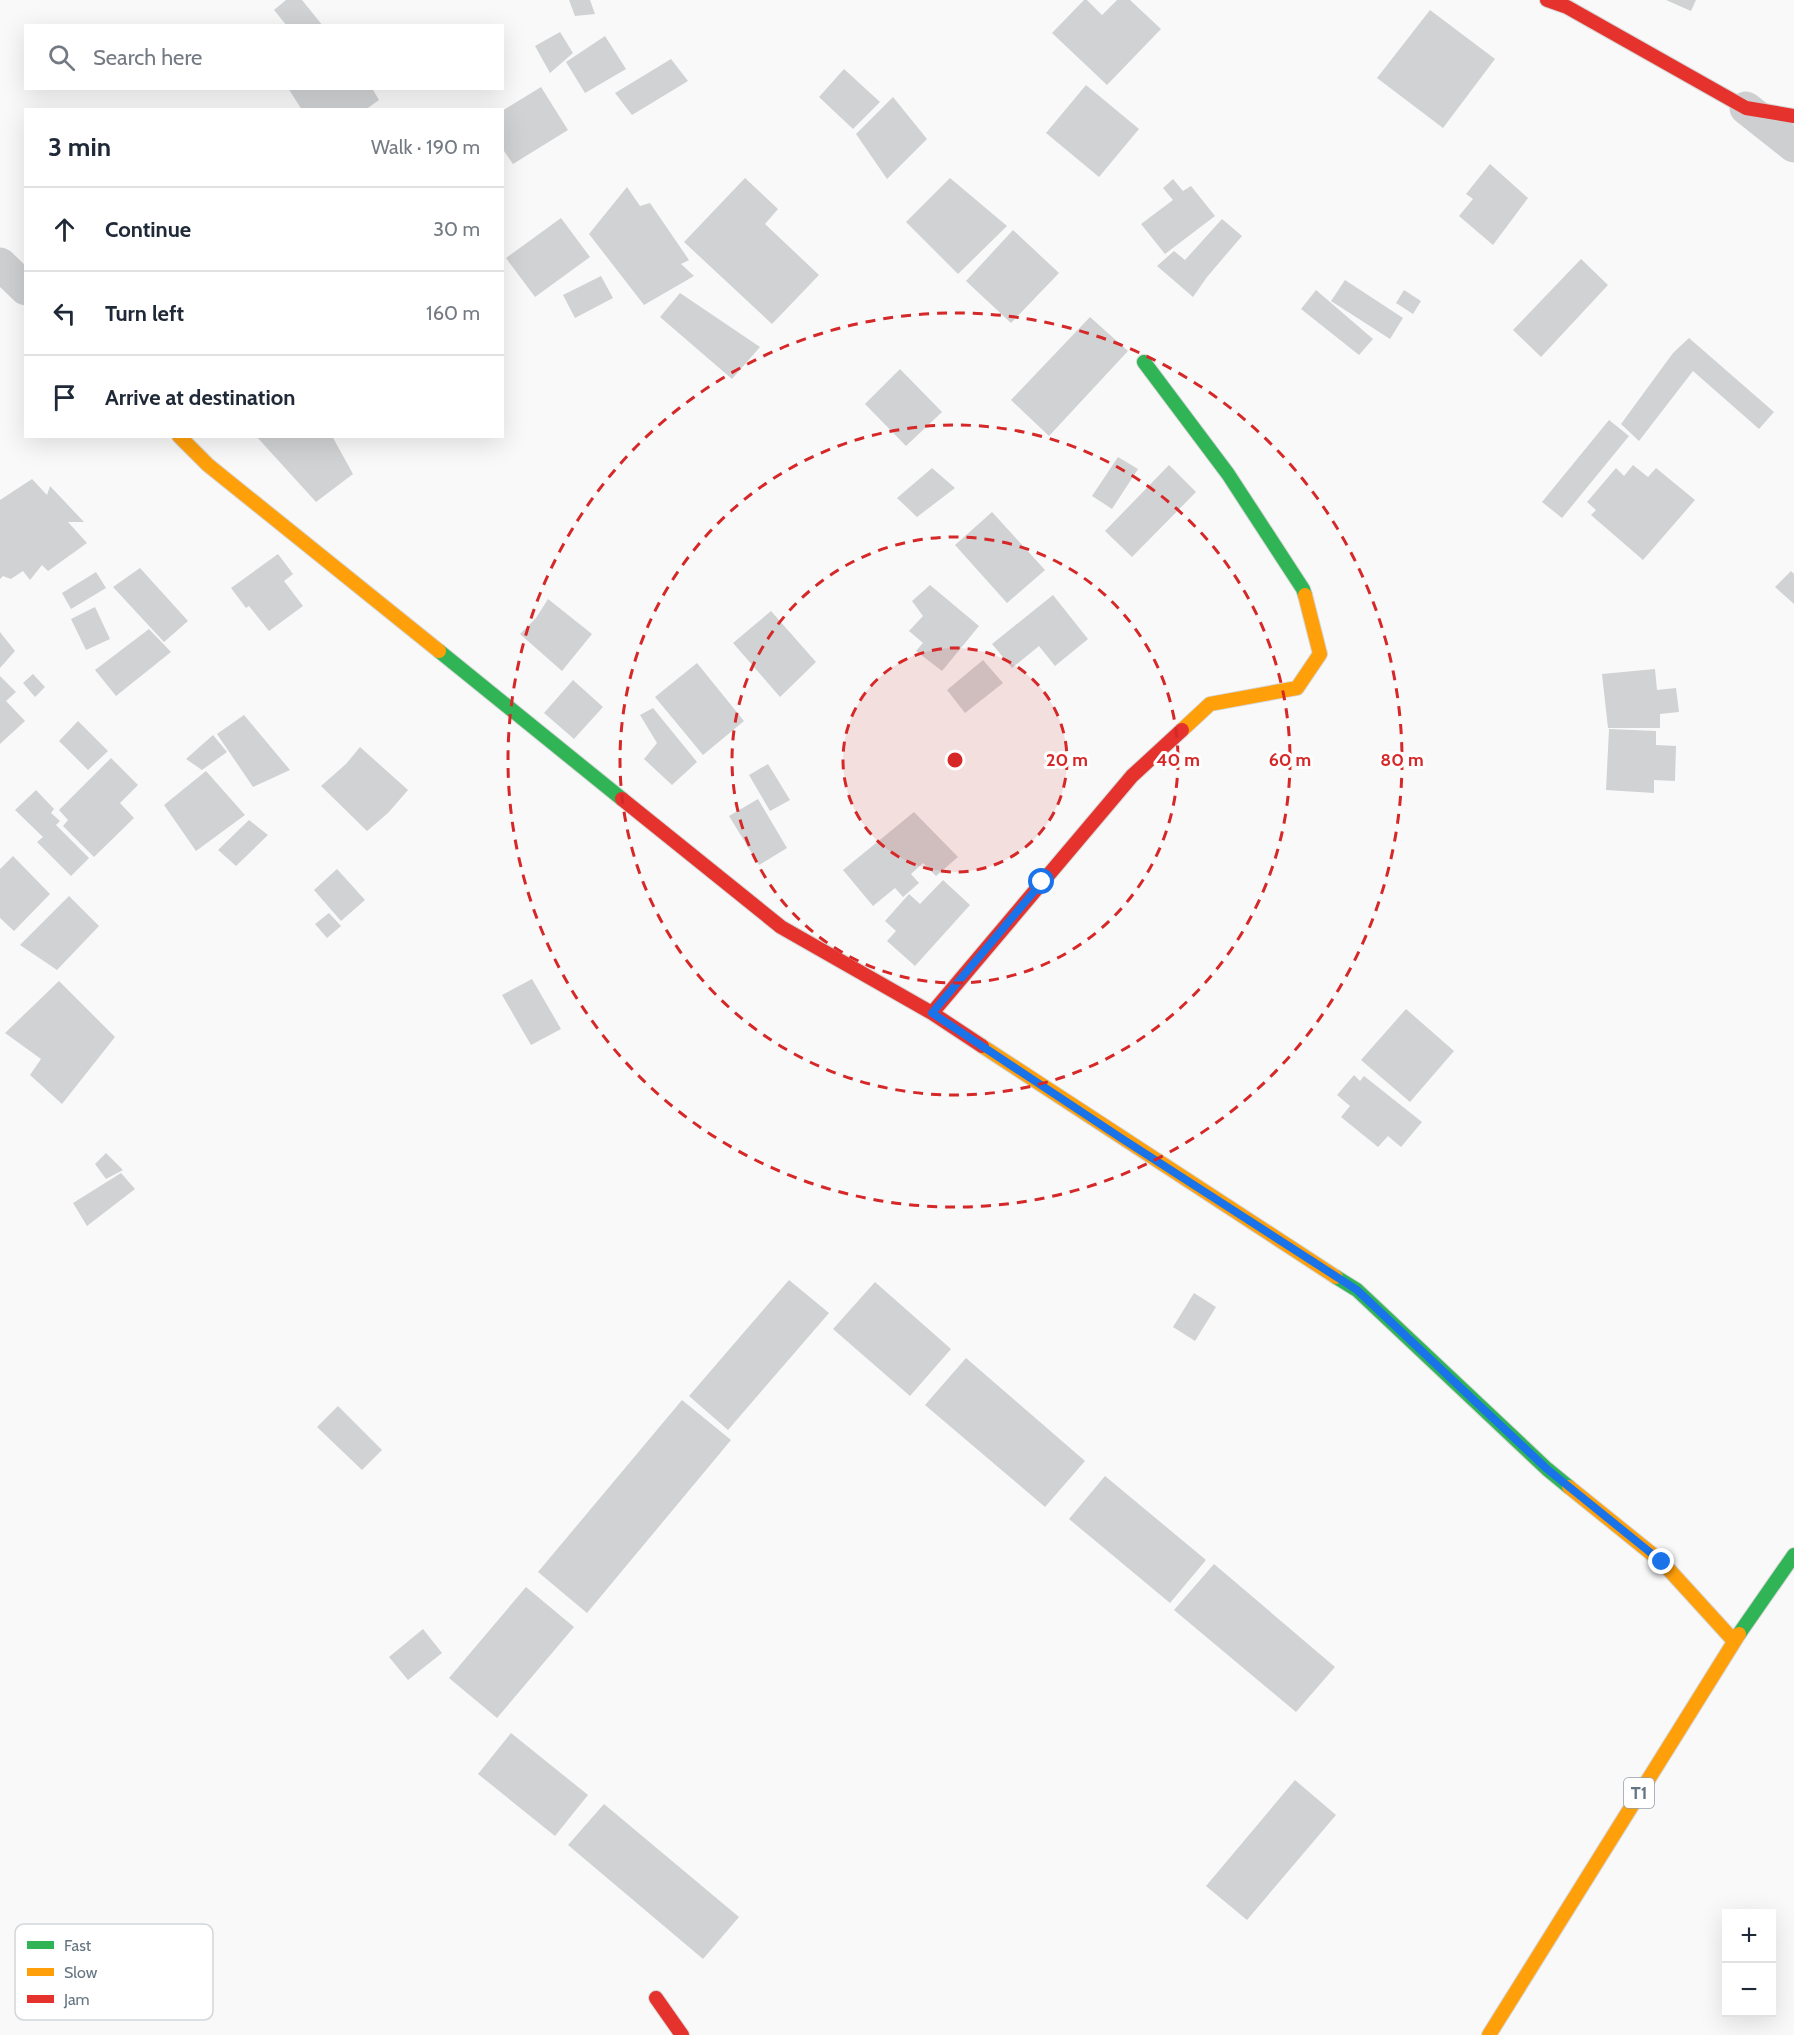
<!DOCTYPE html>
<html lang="en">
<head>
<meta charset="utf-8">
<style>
	:root { --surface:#fff; --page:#f6f6f7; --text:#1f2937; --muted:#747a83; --line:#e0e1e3 }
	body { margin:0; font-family:Cabin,sans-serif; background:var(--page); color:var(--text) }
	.controls { position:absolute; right:18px; bottom:18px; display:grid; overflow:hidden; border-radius:0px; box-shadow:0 6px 24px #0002 }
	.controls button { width:54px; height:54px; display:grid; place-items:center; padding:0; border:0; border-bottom:2px solid var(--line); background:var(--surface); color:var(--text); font:30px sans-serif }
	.stop { position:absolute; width:18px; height:18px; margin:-14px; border:4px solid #1a73e8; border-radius:50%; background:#fff }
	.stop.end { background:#1a73e8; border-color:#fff; box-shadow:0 2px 6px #0008 }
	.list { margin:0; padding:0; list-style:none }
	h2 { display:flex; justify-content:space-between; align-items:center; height:78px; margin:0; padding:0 24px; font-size:26px }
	h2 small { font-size:20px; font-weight:400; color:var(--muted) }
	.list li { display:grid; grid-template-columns:39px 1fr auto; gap:18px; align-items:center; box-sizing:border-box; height:84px; padding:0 24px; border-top:2px solid var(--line) }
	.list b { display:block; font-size:22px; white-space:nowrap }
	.list em { font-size:20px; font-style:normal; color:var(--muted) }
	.icon { flex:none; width:33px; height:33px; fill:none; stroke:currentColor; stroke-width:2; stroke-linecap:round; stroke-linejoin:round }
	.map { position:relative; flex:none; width:1794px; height:2035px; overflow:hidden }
	.search { position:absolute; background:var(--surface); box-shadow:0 6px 24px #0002; left:24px; top:24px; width:480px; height:66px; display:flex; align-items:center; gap:15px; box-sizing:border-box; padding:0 21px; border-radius:0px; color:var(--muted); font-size:22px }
	.panel { position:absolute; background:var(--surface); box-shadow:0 6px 24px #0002; left:24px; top:108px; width:480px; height:330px; border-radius:0px }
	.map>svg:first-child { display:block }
</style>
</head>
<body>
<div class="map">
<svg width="1794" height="2035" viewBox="0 0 1794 2035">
	<rect width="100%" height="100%" fill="#f9f9f9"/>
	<path fill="#d0d2d3" d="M286 0H302L323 26H287L274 10Z
		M569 0H590L595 14 575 16Z
		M1084 0H1087L1102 15 1117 0H1130L1161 29 1107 85 1052 33Z
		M1666 0H1696L1691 11Z
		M1430 10 1495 59 1443 128 1377 78Z
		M560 32 573 53 550 73 535 46Z
		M605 36 626 69 585 93 566 62Z
		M671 59 688 81 632 115 615 93Z
		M844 69 880 102 853 129 819 97Z
		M1086 85 1139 129 1099 177 1046 133Z
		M541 87 568 130 513 164 502 148V111Z
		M288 88H372L379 100 365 110H302Z
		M893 97 927 139 887 179 856 134Z
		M1490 164 1528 198 1493 245 1459 216 1473 199 1466 194Z
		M745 178 778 209 765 224 819 275 772 324 684 242Z
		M950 178 1007 226 958 274 906 222Z
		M1173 179 1183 191 1191 186 1215 216 1165 254 1141 224 1173 200 1163 188Z
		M627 187 640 206 650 203 689 260 681 264 694 276 644 305 589 234Z
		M561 218 590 257 535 297 506 258Z
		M1222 219 1242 236 1207 277 1193 297 1157 266 1174 251 1185 260Z
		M1013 230 1059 273 1011 323 966 281Z
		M1581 259 1608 285 1541 357 1513 330Z
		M601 276 613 298 575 318 563 295Z
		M1345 280 1403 318 1390 339 1331 301Z
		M1316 290 1373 339 1359 355 1301 309Z
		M1404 290 1421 301 1413 314 1396 303Z
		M680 293 760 347 732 379 660 317Z
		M1090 317 1128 351 1049 436 1011 400Z
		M1689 338 1774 412 1759 429 1693 371 1639 441 1621 424 1673 353Z
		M900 369 942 412 906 446 865 404Z
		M1609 420 1629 436 1562 518 1542 502Z
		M256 436H332L353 474 316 502Z
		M1118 457 1138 469 1112 509 1092 496Z
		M1169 465 1196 492 1132 557 1105 531Z
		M1633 465 1648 477 1656 468 1695 500 1643 560 1591 515 1596 510 1587 502 1616 468 1624 476Z
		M932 468 955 488 917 517 897 498Z
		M32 479 47 495 50 486 84 522H68L87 543 48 571 42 565 30 580 23 571 11 579 3 576 0 579V500Z
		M992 512 1045 570 1007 603 955 545Z
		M278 554 293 574 284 581 303 606 269 631 249 606 246 608 231 588Z
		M140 568 188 621 164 642 113 587Z
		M1791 571 1794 574V604L1775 587Z
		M96 572 106 588 71 609 62 593Z
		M930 585 979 626 942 671 916 651 923 643 909 631 923 616 912 601Z
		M1053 595 1088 639 1055 666 1039 646 1012 668 992 644Z
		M548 599 592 634 562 671 520 634 536 618Z
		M95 607 110 639 86 650 71 619Z
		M771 611 816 662 780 697 733 643Z
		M149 629 171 652 116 696 95 670Z
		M0 632 15 651 0 668Z
		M983 660 1003 683 965 713 947 690Z
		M697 663 744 721 703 755 655 697Z
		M1655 669 1657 690 1676 688 1679 712 1660 714V728H1608L1602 674Z
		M33 674 45 687 35 697 23 683Z
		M0 676 16 692 6 701 25 721 0 744Z
		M573 680 603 707 574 739 544 713Z
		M653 708 697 762 672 785 644 759 657 743 640 715Z
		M244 715 290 770 253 787 217 734Z
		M78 721 108 751 88 770 59 741Z
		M1609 729 1656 731V745L1676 746 1675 781 1654 780V793L1606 790Z
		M213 735 227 752 202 770 186 759Z
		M360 747 408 790 388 813 367 831 321 786 346 764Z
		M111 758 138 785 120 803 134 818 94 857 63 826 68 820 59 810Z
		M768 764 790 800 770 811 749 775Z
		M206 771 245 815 196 851 164 805Z
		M36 790 54 809 51 813 60 821 56 825 89 858 71 876 37 842 43 837 15 810Z
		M758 799 787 848 759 865 729 816Z
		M914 812 958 857 936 876 923 863 911 874 919 883 903 897 895 888 873 906 843 870Z
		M249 820 268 835 236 866 218 850Z
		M13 856 50 894 14 931 0 918V869Z
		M337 869 365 900 341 921 314 890Z
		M943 880 970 905 915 966 887 941 896 931 885 921 909 894 920 904Z
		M69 896 99 926 57 970 20 945Z
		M329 913 341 926 327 938 315 924Z
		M532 979 561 1029 531 1045 502 995Z
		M59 981 115 1037 62 1104 30 1075 41 1059 5 1033Z
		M1406 1009 1454 1051 1410 1102 1361 1060Z
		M1354 1075 1360 1081 1364 1076 1422 1122 1401 1147 1388 1136 1378 1147 1341 1117 1350 1106 1337 1095Z
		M106 1153 123 1170 106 1179 95 1164Z
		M121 1173 135 1189 87 1226 73 1203Z
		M789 1280 829 1313 728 1430 689 1396Z
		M875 1282 951 1349 910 1396 833 1329Z
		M1194 1293 1216 1307 1195 1341 1173 1327Z
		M966 1358 1085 1461 1045 1507 925 1405Z
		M682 1400 731 1440 587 1613 538 1572Z
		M338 1406 382 1450 362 1470 317 1427Z
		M1105 1476 1206 1560 1170 1603 1069 1519Z
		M1214 1564 1335 1667 1296 1712 1174 1610Z
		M526 1587 574 1627 497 1718 449 1678Z
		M423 1629 442 1653 408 1680 389 1657Z
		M511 1733 588 1795 555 1836 478 1774Z
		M1295 1780 1336 1815 1247 1920 1206 1886Z
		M604 1804 739 1917 703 1959 568 1845Z"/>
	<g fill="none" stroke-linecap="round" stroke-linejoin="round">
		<g stroke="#d5d6d7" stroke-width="16">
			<path id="fast" d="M1144 362 1228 474 1303 589 1305 595
				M439 651 622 799
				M1336 1277 1357 1290 1547 1469 1569 1487
				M1739 1634 1794 1555"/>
		</g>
		<g stroke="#d5d6d7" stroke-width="16">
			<path id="slow" d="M179 436 208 465 439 651
				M1182 730 1210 704 1297 688 1320 654 1305 595
				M982 1046 1336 1277
				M1569 1487 1662 1562 1734 1641
				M1489 2035 1739 1634"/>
		</g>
		<g stroke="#d5d6d7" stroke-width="16">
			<path id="jam" d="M1547 0 1567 7 1746 108 1794 116
				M622 799 781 927 932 1013 982 1046
				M932 1013 1132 776 1182 730
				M656 1998 682 2035"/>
		</g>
		<path stroke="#cecfd0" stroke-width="33" d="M1746 108 1794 146
			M0 264 26 289"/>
		<use href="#fast" stroke="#30b455" stroke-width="14"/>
		<use href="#slow" stroke="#ff9f0a" stroke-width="14"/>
		<use href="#jam" stroke="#e5322d" stroke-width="14"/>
	</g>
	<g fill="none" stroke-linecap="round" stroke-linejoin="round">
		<path stroke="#1a73e8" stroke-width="8" d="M1042 882 932 1013 1121 1138 1357 1290 1547 1469 1662 1562"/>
	</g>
	<circle cx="955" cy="760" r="112" fill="#d62828" fill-opacity=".12"/>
	<g fill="none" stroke="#d62828" stroke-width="3" stroke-dasharray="10 8">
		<circle cx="955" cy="760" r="112"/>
		<circle cx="955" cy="760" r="223"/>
		<circle cx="955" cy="760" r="335"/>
		<circle cx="955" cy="760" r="447"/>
	</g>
	<g text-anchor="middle" stroke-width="6" stroke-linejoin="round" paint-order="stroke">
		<rect fill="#fff" stroke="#939fa8" stroke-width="1.5" x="1624" y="1778" width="30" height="30" rx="4.5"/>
		<g font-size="18" font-weight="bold" fill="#657683">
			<text x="1639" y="1799">T1</text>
		</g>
	</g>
	<rect x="15" y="1924" width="198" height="96" rx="9" fill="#fff" stroke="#d1d6da" stroke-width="1.5"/>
	<rect x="27" y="1941" width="27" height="8" fill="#30b455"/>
	<rect x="27" y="1968" width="27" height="8" fill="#ff9f0a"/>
	<rect x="27" y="1995" width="27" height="8" fill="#e5322d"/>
	<g font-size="16" fill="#657683">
		<text x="64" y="1951">Fast</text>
		<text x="64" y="1978">Slow</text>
		<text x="64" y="2005">Jam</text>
	</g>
	<circle cx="955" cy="760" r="9" fill="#d62828" stroke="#fff" stroke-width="3"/>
	<g font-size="18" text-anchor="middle" font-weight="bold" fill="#d62828" stroke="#fff" stroke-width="6" stroke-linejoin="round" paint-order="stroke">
		<text x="1067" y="766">20 m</text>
		<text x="1178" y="766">40 m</text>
		<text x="1290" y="766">60 m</text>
		<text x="1402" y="766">80 m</text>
	</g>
</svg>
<div class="controls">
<button>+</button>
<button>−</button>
</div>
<div class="stop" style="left:1042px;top:882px"></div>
<div class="stop end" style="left:1662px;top:1562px"></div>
<div class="search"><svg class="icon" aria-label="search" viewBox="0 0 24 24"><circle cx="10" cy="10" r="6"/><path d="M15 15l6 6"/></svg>Search here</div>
<section class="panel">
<h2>3 min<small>Walk · 190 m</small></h2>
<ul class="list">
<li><svg class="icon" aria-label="ahead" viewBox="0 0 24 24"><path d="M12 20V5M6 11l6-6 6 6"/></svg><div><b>Continue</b></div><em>30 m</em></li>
<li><svg class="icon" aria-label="left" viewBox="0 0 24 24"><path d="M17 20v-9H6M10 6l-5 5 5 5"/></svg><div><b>Turn left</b></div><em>160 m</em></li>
<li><svg class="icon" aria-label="arrive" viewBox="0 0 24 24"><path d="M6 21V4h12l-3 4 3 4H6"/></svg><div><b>Arrive at destination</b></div></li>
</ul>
</section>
</div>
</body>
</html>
